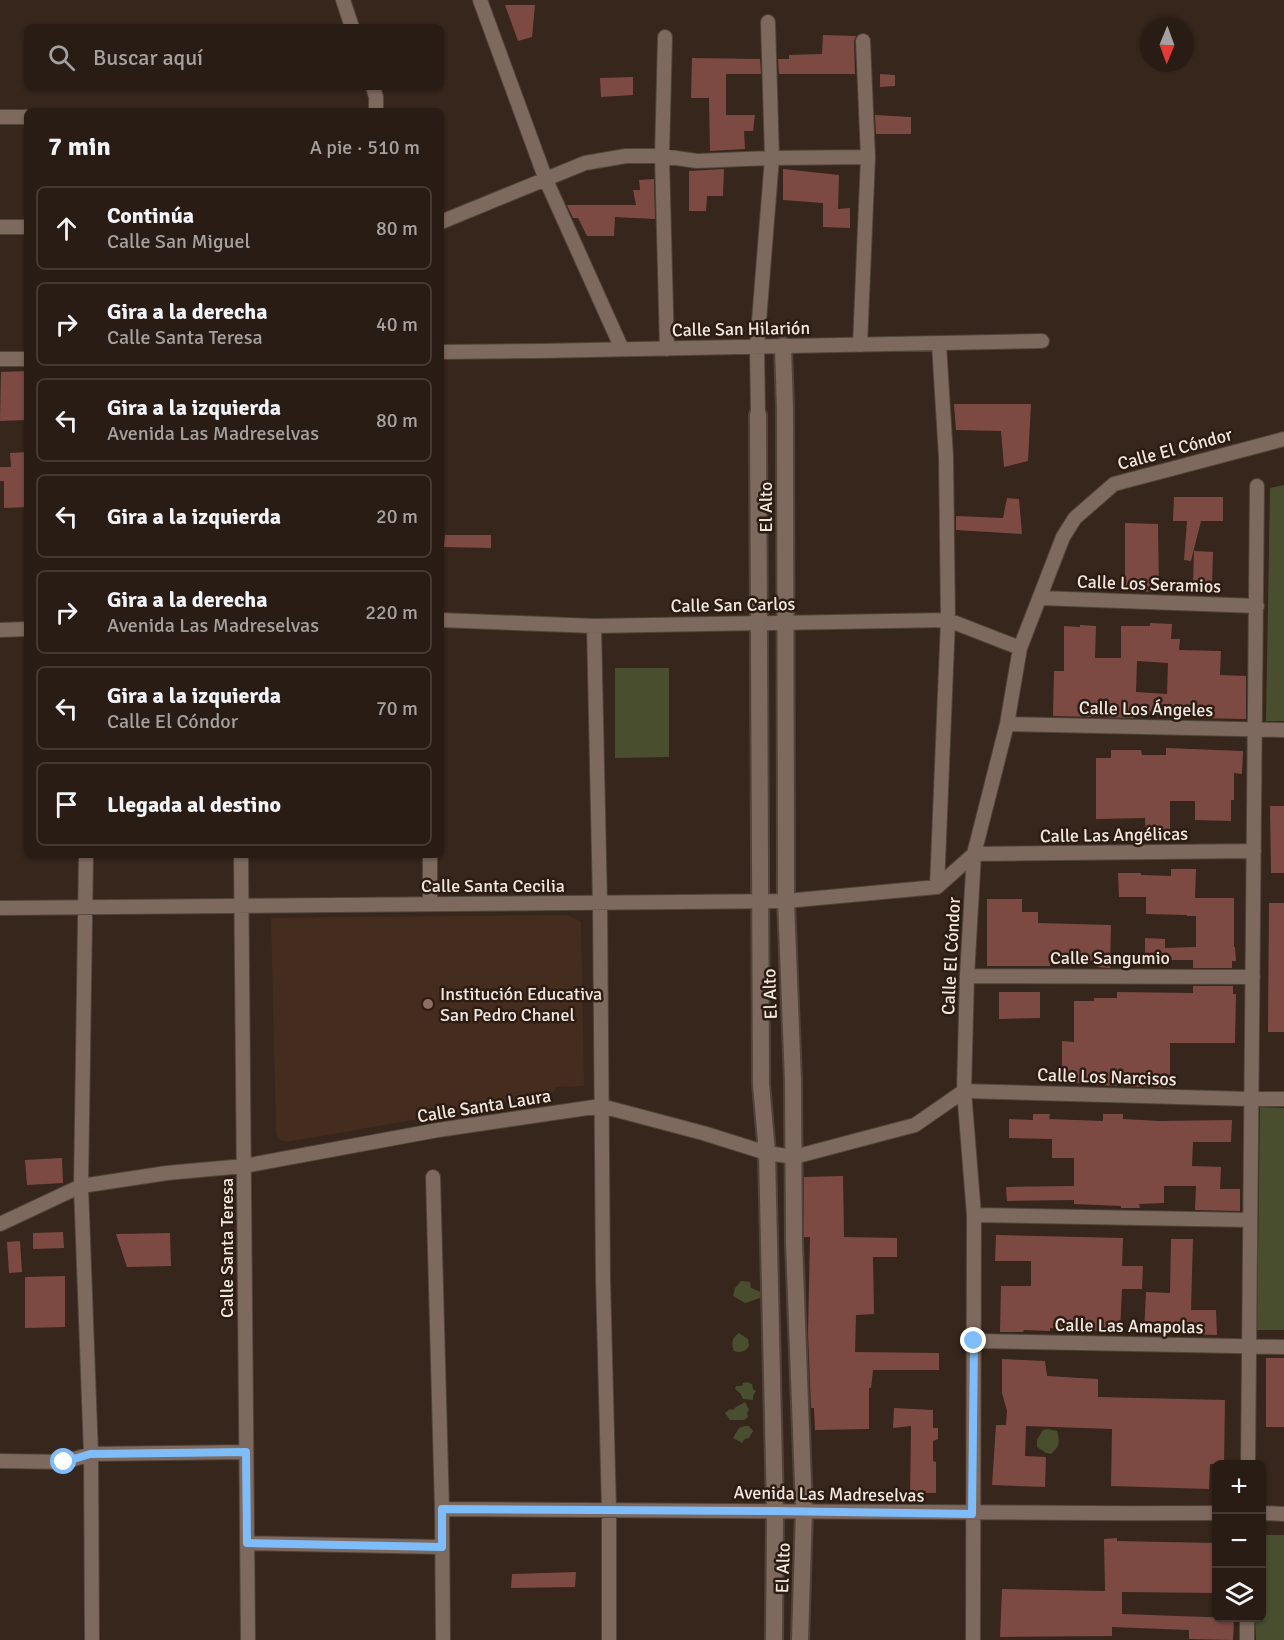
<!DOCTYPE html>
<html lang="es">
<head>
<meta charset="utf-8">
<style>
	:root { --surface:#281c15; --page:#30251e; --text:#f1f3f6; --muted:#a5a1a0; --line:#443a34 }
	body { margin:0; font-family:Signika,sans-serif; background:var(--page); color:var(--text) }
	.controls { position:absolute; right:18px; bottom:18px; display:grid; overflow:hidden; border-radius:9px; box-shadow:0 2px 4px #0004 }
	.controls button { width:54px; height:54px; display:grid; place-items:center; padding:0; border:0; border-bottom:2px solid var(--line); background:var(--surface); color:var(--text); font:30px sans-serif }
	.compass { position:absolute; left:1140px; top:18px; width:54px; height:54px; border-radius:50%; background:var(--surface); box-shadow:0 2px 4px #0004; rotate:181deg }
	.stop { position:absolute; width:18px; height:18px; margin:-14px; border:4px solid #7ebdf9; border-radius:50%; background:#fff }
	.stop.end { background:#7ebdf9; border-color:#fff; box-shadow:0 2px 6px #0008 }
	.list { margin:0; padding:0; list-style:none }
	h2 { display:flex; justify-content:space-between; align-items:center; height:78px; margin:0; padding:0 24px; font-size:26px }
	h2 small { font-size:20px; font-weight:400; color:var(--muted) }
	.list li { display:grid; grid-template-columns:39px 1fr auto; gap:18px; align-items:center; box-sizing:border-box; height:84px; margin:0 12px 12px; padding:0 12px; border:2px solid var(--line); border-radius:9px }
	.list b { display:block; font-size:22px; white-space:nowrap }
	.list p { margin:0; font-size:20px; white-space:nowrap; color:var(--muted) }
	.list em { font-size:20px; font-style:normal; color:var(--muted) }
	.icon { flex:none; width:33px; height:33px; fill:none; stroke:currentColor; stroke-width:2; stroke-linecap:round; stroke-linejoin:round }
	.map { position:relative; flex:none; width:1284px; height:1640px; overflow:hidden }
	.search { position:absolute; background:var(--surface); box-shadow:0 2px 4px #0004; left:24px; top:24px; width:420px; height:66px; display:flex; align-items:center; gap:15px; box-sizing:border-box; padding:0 21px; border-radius:9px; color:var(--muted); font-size:22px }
	.panel { position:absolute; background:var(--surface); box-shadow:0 2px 4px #0004; left:24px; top:108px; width:420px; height:750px; border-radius:9px }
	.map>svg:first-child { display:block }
</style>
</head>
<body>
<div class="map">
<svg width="1284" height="1640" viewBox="0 0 1284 1640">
	<rect width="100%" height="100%" fill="#36261c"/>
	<path fill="#442d1f" d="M568 915 581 922 584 1086 557 1087 550 1096 287 1142 280 1140 276 1134 271 918Z"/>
	<path fill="#494e2f" d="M1284 485V721H1266L1270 488Z
		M615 668H669V757L615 758Z
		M1260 1107 1284 1108V1330H1257Z
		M741 1281 750 1282 751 1288 761 1292 760 1298 745 1303 733 1296 735 1288Z
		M739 1333 748 1339 749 1346C745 1352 741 1353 734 1351 731 1343 732 1338 739 1333Z
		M747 1382 752 1384 753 1389 756 1391 753 1396V1400L743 1399 740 1393 735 1389 736 1386H742L743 1383Z
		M745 1402 749 1410 747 1413 748 1417 744 1420H730L725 1413 730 1409 733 1410 736 1407Z
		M745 1426H749L753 1431 749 1438 745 1439 742 1443 733 1438 739 1428Z
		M1048 1429 1057 1431C1060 1442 1060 1446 1051 1454L1046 1453 1037 1447V1440L1043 1430Z
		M1262 1535H1284V1640H1256L1255 1618H1262Z"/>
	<path fill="#7d4a43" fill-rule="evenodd" d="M505 5H535L532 37 518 41Z
		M823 35 856 36 854 41 855 74H779L778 59H789V55L822 54Z
		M692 58 760 59 761 74H726V115H755L753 131H744L745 149 710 151 709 98H691Z
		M880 74 895 75V86L880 87Z
		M633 77V95L601 97 600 78Z
		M875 115 911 117V134H876Z
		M724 169 723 196H707L706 211H689V171Z
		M783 169 839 175 838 209 850 208V228L823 227V203L783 200Z
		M654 179 655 219 615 217 614 236H587L578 218H573L567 205H636L633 190H640L639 180Z
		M27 371V420L0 421 1 372Z
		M954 404H1031L1028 461 1004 467 1001 431 956 430Z
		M27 452V507L4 508V481H0V467H11L10 453Z
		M1174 497H1223V521H1201L1191 561 1184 560 1187 521H1173Z
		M1007 498 1019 499 1022 534 956 530V516L1003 518Z
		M1125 523 1158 524 1159 592 1125 591Z
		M445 535H491V548L444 547Z
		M1194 551 1213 552 1212 585 1193 584Z
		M1150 623 1172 624 1171 639H1180L1179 650 1221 651 1220 675 1246 676V719L1196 718V717L1135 714V718L1053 716 1054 671H1064V626L1080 627V625L1096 626 1095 658H1121V626H1150ZM1137 661 1168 663 1167 694 1136 692Z
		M1166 748 1243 751 1242 774 1234 773V800H1231V821L1195 820V801H1170V839H1146L1145 818 1096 819V758H1111V750H1141L1142 755H1166Z
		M1270 806H1284V873H1271Z
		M1171 869H1196L1195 898H1234V947H1235L1236 961H1232V968H1193V960H1165V963L1145 962V938L1165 939V948L1196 947V916H1187V915L1146 914V897H1119L1118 873H1141V875L1171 876Z
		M987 899H1022V912H1038V923L1111 925 1110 968 1097 967V961H1068V964H1050V966H987Z
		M1269 903H1284V1032H1268Z
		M1193 986H1233V994H1236L1235 1043H1170V1088L1095 1085V1082L1062 1084V1041L1074 1042V1001H1094V998H1117V992L1193 993Z
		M999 992H1040V1018L999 1019Z
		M1033 1114H1050L1049 1119 1103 1121V1114H1123V1119L1159 1121 1232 1120 1231 1142H1193L1192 1166 1221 1167 1220 1189H1240V1211L1195 1210 1196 1186H1164V1203L1139 1204 1140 1208H1121V1206L1074 1204V1200L1007 1201 1006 1187 1074 1186V1158H1052V1139L1009 1138V1119L1033 1120Z
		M62 1158 63 1183 27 1185 25 1160Z
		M843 1176 844 1237 897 1238V1257H873L874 1314 856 1315 855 1352 939 1353V1370H873L871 1388H869V1429L815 1430 814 1408H811L808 1333 810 1237H804V1177Z
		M63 1232 64 1248 33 1249V1233Z
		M170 1233 171 1266 127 1267 116 1234Z
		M996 1235 1123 1238 1122 1266H1143L1142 1289H1122L1120 1332 1050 1328V1331L1024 1330 1023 1332H1000L1001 1286H1031V1261H995Z
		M1171 1239H1193L1191 1310H1216L1217 1335 1144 1333 1146 1292 1170 1293Z
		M20 1241 22 1272 9 1273 7 1242Z
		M65 1276V1327L25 1328V1277Z
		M1266 1358H1284V1427H1266Z
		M1002 1359 1045 1361 1047 1376 1098 1379V1397L1225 1400 1224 1464H1210L1209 1489 1111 1486 1112 1429 1026 1426 1025 1456 1046 1457 1045 1487 992 1485 996 1425H1006L1007 1411 1002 1393Z
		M894 1408 933 1410V1428H938V1439L933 1441V1461L936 1462V1493H921L918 1503H910L911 1426 893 1428Z
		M1117 1538V1541L1216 1543V1593L1122 1592V1614L1234 1618 1233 1640 1189 1639V1630L1112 1627V1636L1000 1637 1002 1589 1105 1591 1104 1539Z
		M576 1572 575 1587 511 1588 512 1574Z"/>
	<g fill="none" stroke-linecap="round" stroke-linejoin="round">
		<g stroke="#50433a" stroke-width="16">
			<path id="minor" d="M343 0 352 27
				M480 0 546 180 622 349
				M665 37 662 156 667 349
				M373 87 376 97V111
				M0 117H27
				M441 222 585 163 626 156H662L697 161 772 158 868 157
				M0 227H27
				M860 345 868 157 863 41
				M441 352 539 351 1042 341
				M0 359H27
				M758 415 757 346 772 158 768 22
				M1040 598 1257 606
				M441 620 594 626 948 620 1020 648
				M594 626 600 903 603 1279 609 1510V1640
				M0 630 27 629
				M1007 724 1284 730
				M86 855 81 1186 91 1454 92 1640
				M241 855 248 1640
				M430 855V904
				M937 887 948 620 946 457 939 344
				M0 908 786 901 937 887 974 854 1254 851
				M967 976 1253 977
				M433 1177 442 1509 443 1640
				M974 1215 1250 1220
				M0 1224 81 1186 167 1173 244 1166 438 1130 601 1106 703 1133 767 1153 794 1157 915 1125 964 1091 1250 1099H1284
				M974 1341 1284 1347
				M0 1461 64 1462 91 1454 246 1452
				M1248 1464 1257 486
				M442 1509C700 1510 958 1514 1216 1513
				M1262 1513 1284 1514
				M247 1543 442 1547
				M973 1640 974 1215 964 1091 967 976 974 854 1007 724 1020 648 1063 537 1075 518 1114 484 1284 439
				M1247 1640V1618"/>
		</g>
		<g stroke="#50433a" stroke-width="20">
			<path id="tertiary" d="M783 346 785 410 786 901 793 1081 794 1243 804 1511 800 1640
				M758 415 761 1084 767 1153 775 1511 774 1640"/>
		</g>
		<use href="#minor" stroke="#7d695e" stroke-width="14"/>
		<use href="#tertiary" stroke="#7d695e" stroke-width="16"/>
	</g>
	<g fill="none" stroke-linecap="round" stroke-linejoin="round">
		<path stroke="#7ebdf9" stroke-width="8" d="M64 1462 90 1454 246 1452 247 1543 442 1547V1509L775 1511 972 1514 974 1341"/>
	</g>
	<circle fill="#8d6e63" stroke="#2c1c12" stroke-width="2" cx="428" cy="1004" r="6"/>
	<g text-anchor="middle" stroke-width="5" stroke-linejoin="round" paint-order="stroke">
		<g font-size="18" fill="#f2e7e0" stroke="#2c1c12">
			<text transform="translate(741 329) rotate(-1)" y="6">Calle San Hilarión</text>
			<text transform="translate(1175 449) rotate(-15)" y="6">Calle El Cóndor</text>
			<text transform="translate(766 507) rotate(-90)" y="6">El Alto</text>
			<text transform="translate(1149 584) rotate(2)" y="6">Calle Los Seramios</text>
			<text transform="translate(733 605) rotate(-1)" y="6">Calle San Carlos</text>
			<text transform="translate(1146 709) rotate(1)" y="6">Calle Los Ángeles</text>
			<text transform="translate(1114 835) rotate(-1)" y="6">Calle Las Angélicas</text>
			<text x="493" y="892">Calle Santa Cecilia</text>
			<text transform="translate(951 956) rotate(-87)" y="6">Calle El Cóndor</text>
			<text x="1110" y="964">Calle Sangumio</text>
			<text transform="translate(770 994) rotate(-92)" y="6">El Alto</text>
			<text transform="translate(1107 1077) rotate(2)" y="6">Calle Los Narcisos</text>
			<text transform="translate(484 1106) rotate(-9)" y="6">Calle Santa Laura</text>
			<text transform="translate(227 1248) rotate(-90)" y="6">Calle Santa Teresa</text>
			<text transform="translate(1129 1326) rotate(1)" y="6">Calle Las Amapolas</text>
			<text transform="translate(829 1494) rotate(1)" y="6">Avenida Las Madreselvas</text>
			<text transform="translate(783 1568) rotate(-88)" y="6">El Alto</text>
		</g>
		<g font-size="18" fill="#f2e7e0" stroke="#2c1c12" text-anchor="start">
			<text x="440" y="1000">Institución Educativa<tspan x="440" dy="21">San Pedro Chanel</tspan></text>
		</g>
	</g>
</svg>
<div class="controls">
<button>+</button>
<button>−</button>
<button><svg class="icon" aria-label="layers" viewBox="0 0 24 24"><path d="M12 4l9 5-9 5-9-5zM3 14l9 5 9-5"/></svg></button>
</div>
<svg class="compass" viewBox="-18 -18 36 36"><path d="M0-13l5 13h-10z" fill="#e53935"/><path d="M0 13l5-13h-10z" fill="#a5a1a0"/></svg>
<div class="stop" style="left:64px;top:1462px"></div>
<div class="stop end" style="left:974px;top:1341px"></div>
<div class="search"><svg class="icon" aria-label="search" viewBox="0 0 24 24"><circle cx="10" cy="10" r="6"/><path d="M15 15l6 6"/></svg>Buscar aquí</div>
<section class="panel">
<h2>7 min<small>A pie · 510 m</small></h2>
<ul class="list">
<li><svg class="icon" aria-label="ahead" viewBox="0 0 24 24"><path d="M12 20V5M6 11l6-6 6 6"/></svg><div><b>Continúa</b><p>Calle San Miguel</p></div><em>80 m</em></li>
<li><svg class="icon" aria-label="right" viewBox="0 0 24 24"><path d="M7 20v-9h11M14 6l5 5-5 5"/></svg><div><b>Gira a la derecha</b><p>Calle Santa Teresa</p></div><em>40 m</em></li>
<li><svg class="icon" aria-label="left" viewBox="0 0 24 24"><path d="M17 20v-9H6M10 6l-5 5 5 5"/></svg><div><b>Gira a la izquierda</b><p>Avenida Las Madreselvas</p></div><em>80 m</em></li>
<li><svg class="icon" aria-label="left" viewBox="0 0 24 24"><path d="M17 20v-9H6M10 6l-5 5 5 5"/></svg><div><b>Gira a la izquierda</b></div><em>20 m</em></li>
<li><svg class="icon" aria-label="right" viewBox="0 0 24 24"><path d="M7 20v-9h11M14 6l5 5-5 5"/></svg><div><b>Gira a la derecha</b><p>Avenida Las Madreselvas</p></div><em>220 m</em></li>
<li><svg class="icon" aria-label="left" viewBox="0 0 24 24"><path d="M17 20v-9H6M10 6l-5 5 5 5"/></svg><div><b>Gira a la izquierda</b><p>Calle El Cóndor</p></div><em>70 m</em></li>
<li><svg class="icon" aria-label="arrive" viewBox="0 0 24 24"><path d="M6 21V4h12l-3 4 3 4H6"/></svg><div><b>Llegada al destino</b></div></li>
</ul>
</section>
</div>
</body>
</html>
